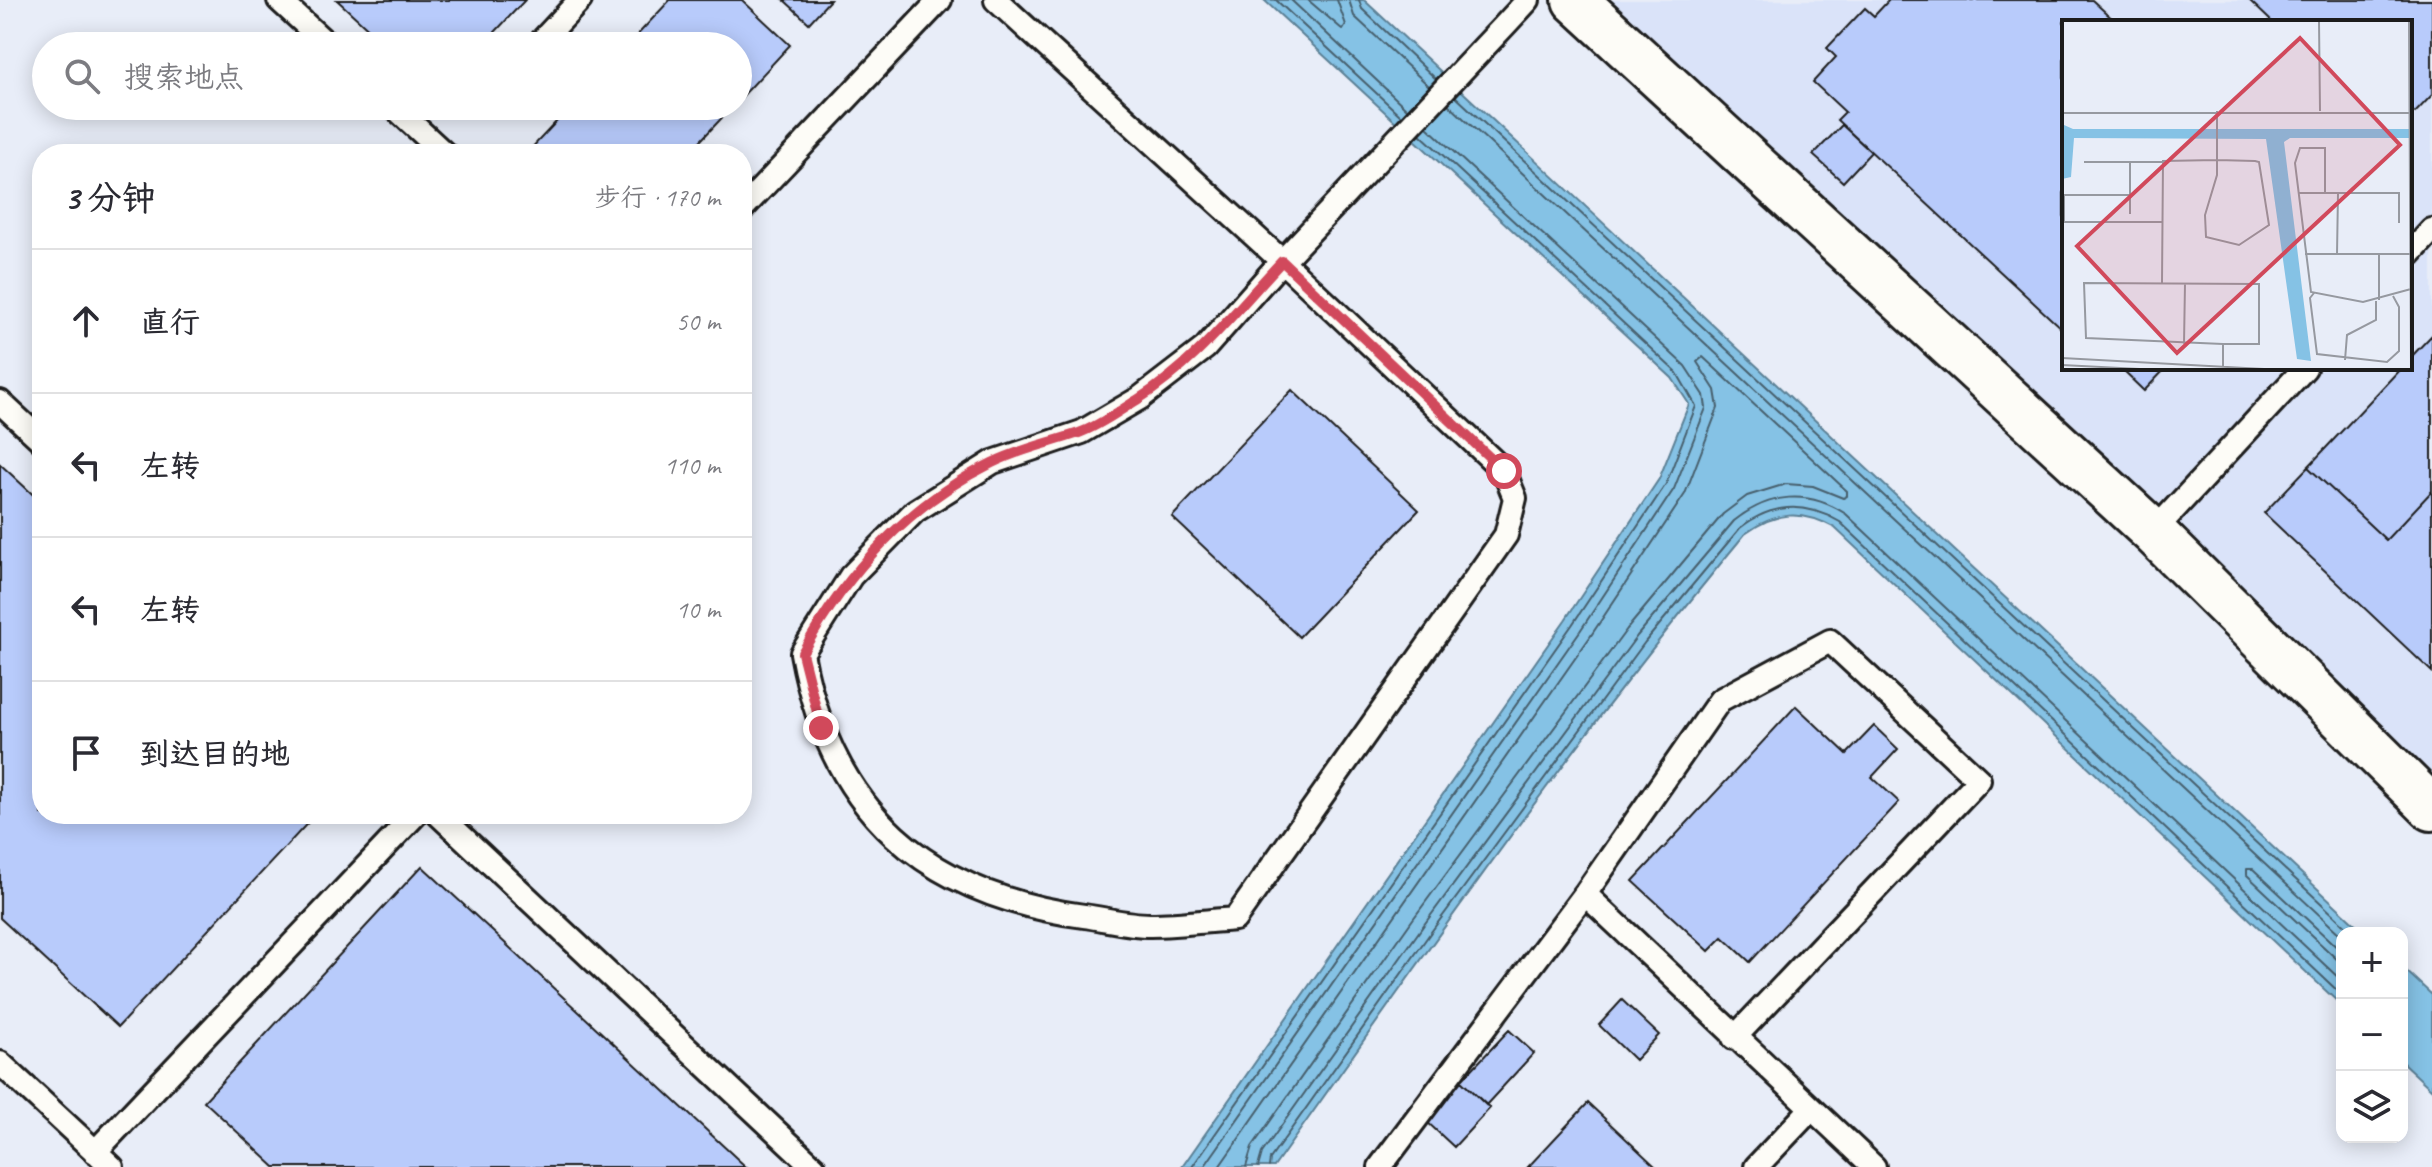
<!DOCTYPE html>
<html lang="zh">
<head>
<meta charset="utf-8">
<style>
	:root { --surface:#fff; --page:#f2f2f3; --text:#2b2b33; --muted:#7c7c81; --line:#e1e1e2 }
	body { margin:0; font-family:Caveat,"LXGW WenKai TC",sans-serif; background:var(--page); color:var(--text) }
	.controls { position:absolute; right:24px; bottom:24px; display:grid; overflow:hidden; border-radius:16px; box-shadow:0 4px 20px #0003 }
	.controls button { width:72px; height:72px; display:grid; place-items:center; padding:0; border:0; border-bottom:2px solid var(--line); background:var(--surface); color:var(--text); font:40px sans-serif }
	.stop { position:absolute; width:24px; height:24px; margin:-18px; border:6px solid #d1495b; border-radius:50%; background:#fff }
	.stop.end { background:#d1495b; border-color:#fff; box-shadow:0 2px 8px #0008 }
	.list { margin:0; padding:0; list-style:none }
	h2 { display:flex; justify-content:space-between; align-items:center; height:104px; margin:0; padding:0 32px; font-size:34px }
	h2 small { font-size:26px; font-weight:400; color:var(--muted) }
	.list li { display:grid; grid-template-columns:52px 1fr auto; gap:24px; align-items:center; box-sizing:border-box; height:144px; padding:0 32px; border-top:2px solid var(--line) }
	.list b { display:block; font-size:30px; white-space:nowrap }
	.list em { font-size:26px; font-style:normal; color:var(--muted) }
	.icon { flex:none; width:44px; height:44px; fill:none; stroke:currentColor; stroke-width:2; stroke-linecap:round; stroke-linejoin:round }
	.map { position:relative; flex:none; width:2432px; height:1167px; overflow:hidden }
	.search { position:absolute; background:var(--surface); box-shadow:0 4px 20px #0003; left:32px; top:32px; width:720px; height:88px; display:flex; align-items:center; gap:20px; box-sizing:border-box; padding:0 28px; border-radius:44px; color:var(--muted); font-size:30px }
	.panel { position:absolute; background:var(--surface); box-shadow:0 4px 20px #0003; left:32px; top:144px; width:720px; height:680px; border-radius:32px }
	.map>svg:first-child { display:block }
</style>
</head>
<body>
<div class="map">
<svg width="2432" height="1167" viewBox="0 0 2432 1167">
	<rect width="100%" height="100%" fill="#e8edf8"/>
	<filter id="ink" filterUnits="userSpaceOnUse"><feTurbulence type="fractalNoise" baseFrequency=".0125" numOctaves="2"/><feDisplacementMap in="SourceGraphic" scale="16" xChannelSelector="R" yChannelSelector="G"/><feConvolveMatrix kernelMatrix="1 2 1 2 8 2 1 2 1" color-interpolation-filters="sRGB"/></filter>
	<g filter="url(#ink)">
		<path fill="#dae3f9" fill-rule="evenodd" d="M1607 0H2432V781ZM2064 22H2410V368H2064Z"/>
		<path fill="#85c2e5" stroke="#5b8095" stroke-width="2" d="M1264 0H1364L2365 933H2342V1006L1835 528C1803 510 1775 511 1745 534 1577 736 1426 952 1274 1167H1182L1565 620 1659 479 1689 404 1672 378Z
			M2402 967 2432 995V1090L2402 1062Z"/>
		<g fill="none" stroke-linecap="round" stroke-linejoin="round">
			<path stroke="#465e6c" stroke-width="2" d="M1276 0 1401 116
				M1291 0 1407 109
				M1308 0 1343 30 1346 25 1337 0
				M1349 0 1354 16 1429 86
				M1359 0 1362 9 1436 79
				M1455 96 2353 933
				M1448 104 2342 936
				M2342 952 2253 869H2247V875L2342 964
				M1192 1167 1572 625 1666 484 1696 406 1677 373 1420 134
				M1204 1167 1580 631 1674 489 1706 408 1704 395 1685 366 1427 127
				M1219 1167 1590 637 1685 494 1718 408 1715 390 1697 362 1703 357 1847 491V496L1843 498 1813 486 1786 484 1747 496 1723 514 1627 629 1413 919 1252 1147 1246 1167
				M1258 1167 1262 1153 1423 926 1637 636 1734 521C1769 493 1808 489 1846 514L2342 981
				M1269 1167 1270 1159 1431 932 1645 642 1740 528C1772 503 1805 501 1840 522L2342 995"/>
		</g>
		<path fill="#b8cbfb" stroke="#1c1c1c" stroke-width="2" d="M337 0H525L482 46H387Z
			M670 0H742L790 45 738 101V46H627Z
			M784 0H830L809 23Z
			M1889 0H2092L2116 22H2064V331L1837 120 1845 112 1813 82 1836 57 1827 48 1865 8 1874 16Z
			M2249 0H2432V95L2415 113 2410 109V22H2272Z
			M571 106H733L688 154H526Z
			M1842 125 1871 152 1843 182 1813 155Z
			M2432 335V491L2386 540 2308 467 2401 368H2410V358Z
			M2120 368H2166L2144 391Z
			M1292 390 1419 510 1299 637 1172 517Z
			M0 464 42 503V814H316L118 1027 0 918Z
			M2308 467 2386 540 2432 491V672L2264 513Z
			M1796 706 1847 754 1874 726 1898 749 1872 777 1899 802 1750 962 1723 937 1709 951 1633 881Z
			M422 866 746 1167H275L204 1101Z
			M1622 1000 1659 1035 1635 1060 1599 1025Z
			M1509 1030 1534 1053 1486 1105 1461 1081Z
			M1461 1081 1490 1108 1454 1147 1425 1120Z
			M1588 1103 1656 1167H1528Z"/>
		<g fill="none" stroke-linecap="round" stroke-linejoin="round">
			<g stroke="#1c1c1c" stroke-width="28">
				<path id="service" d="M279 0 329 46
					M996 0 1282 261 1504 471 1515 498 1506 535 1235 919C1207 921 1178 925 1150 925 1128 925 1106 919 1084 916 926 895 831 812 802 653L851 576 915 511 993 462 1082 432 1140 398 1205 348 1272 272C1349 190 1426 108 1503 27L1528 0
					M537 46 580 0
					M393 106 445 154
					M742 209 940 0
					M2410 254 2432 230
					M0 402 42 441
					M2153 532 2305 368
					M438 814 814 1167
					M1585 894 1874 1167
					M0 1063 112 1167
					M95 1152 416 814
					M1380 1167 1585 894 1720 700 1830 641 1979 780 1734 1038
					M1756 1167 1811 1109"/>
			</g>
			<g stroke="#1c1c1c" stroke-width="50">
				<path id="tertiary" d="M1575 0 2153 532 2432 808"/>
			</g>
			<use href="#service" stroke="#fdfcf7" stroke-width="22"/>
			<use href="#tertiary" stroke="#fdfcf7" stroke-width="44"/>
		</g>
	</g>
	<g fill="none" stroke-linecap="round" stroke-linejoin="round" filter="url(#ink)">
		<path stroke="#d1495b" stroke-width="10" d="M821 728 802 653C848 571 907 505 992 463 1020 449 1050 443 1079 433 1099 426 1119 411 1137 400 1196 363 1235 311 1282 261L1504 471"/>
	</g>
	<g transform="translate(2062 20)">
		<rect width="350" height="350" fill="#e8edf8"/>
		<path d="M2 105 11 109H350V118H228L222 122 249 341 235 339 204 119 12 118 9 157 0 159Z" fill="#85c2e5"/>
		<path fill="none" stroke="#9699a0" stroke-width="2" d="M257 1 258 91M347 1 349 349M0 93H350M22 142H101M68 142V194M237 173H337V203M263 173V128H238L233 143 249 272 301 282 349 269M68 175H2V202H101M243 234H349M275 234 276 173M317 234V280M100 263 101 141 155 140 193 141 197 142 207 205 177 225 144 217 143 195 155 155V91M252 273 248 278 255 334 325 342 337 331V287L331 276M122 324 123 263M161 324 24 318 22 263 197 264V324H161V347M0 338 202 349M283 340 285 315 314 300V281M0 345 78 349"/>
		<path fill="#d1495b" fill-opacity="0.15" stroke="#d1495b" stroke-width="4" d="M238 18 338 125 115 333 15 226Z"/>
		<rect width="350" height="350" fill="none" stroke="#1c1c1c" stroke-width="4"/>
	</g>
</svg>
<div class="controls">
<button>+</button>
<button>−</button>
<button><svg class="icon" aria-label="layers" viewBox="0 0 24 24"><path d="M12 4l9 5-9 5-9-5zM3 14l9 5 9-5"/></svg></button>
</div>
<div class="stop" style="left:1504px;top:471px"></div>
<div class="stop end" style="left:821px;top:728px"></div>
<div class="search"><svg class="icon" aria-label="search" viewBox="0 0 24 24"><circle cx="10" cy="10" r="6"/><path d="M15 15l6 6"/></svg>搜索地点</div>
<section class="panel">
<h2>3 分钟<small>步行 · 170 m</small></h2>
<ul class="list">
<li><svg class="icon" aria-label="ahead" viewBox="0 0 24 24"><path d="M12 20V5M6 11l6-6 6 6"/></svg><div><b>直行</b></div><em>50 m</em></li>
<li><svg class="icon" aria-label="left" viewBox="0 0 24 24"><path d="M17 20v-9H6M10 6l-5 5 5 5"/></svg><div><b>左转</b></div><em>110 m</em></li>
<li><svg class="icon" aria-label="left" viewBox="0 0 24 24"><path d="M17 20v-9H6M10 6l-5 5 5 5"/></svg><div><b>左转</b></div><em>10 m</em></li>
<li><svg class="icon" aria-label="arrive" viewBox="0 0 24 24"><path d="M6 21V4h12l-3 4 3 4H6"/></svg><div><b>到达目的地</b></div></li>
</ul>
</section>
</div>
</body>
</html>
